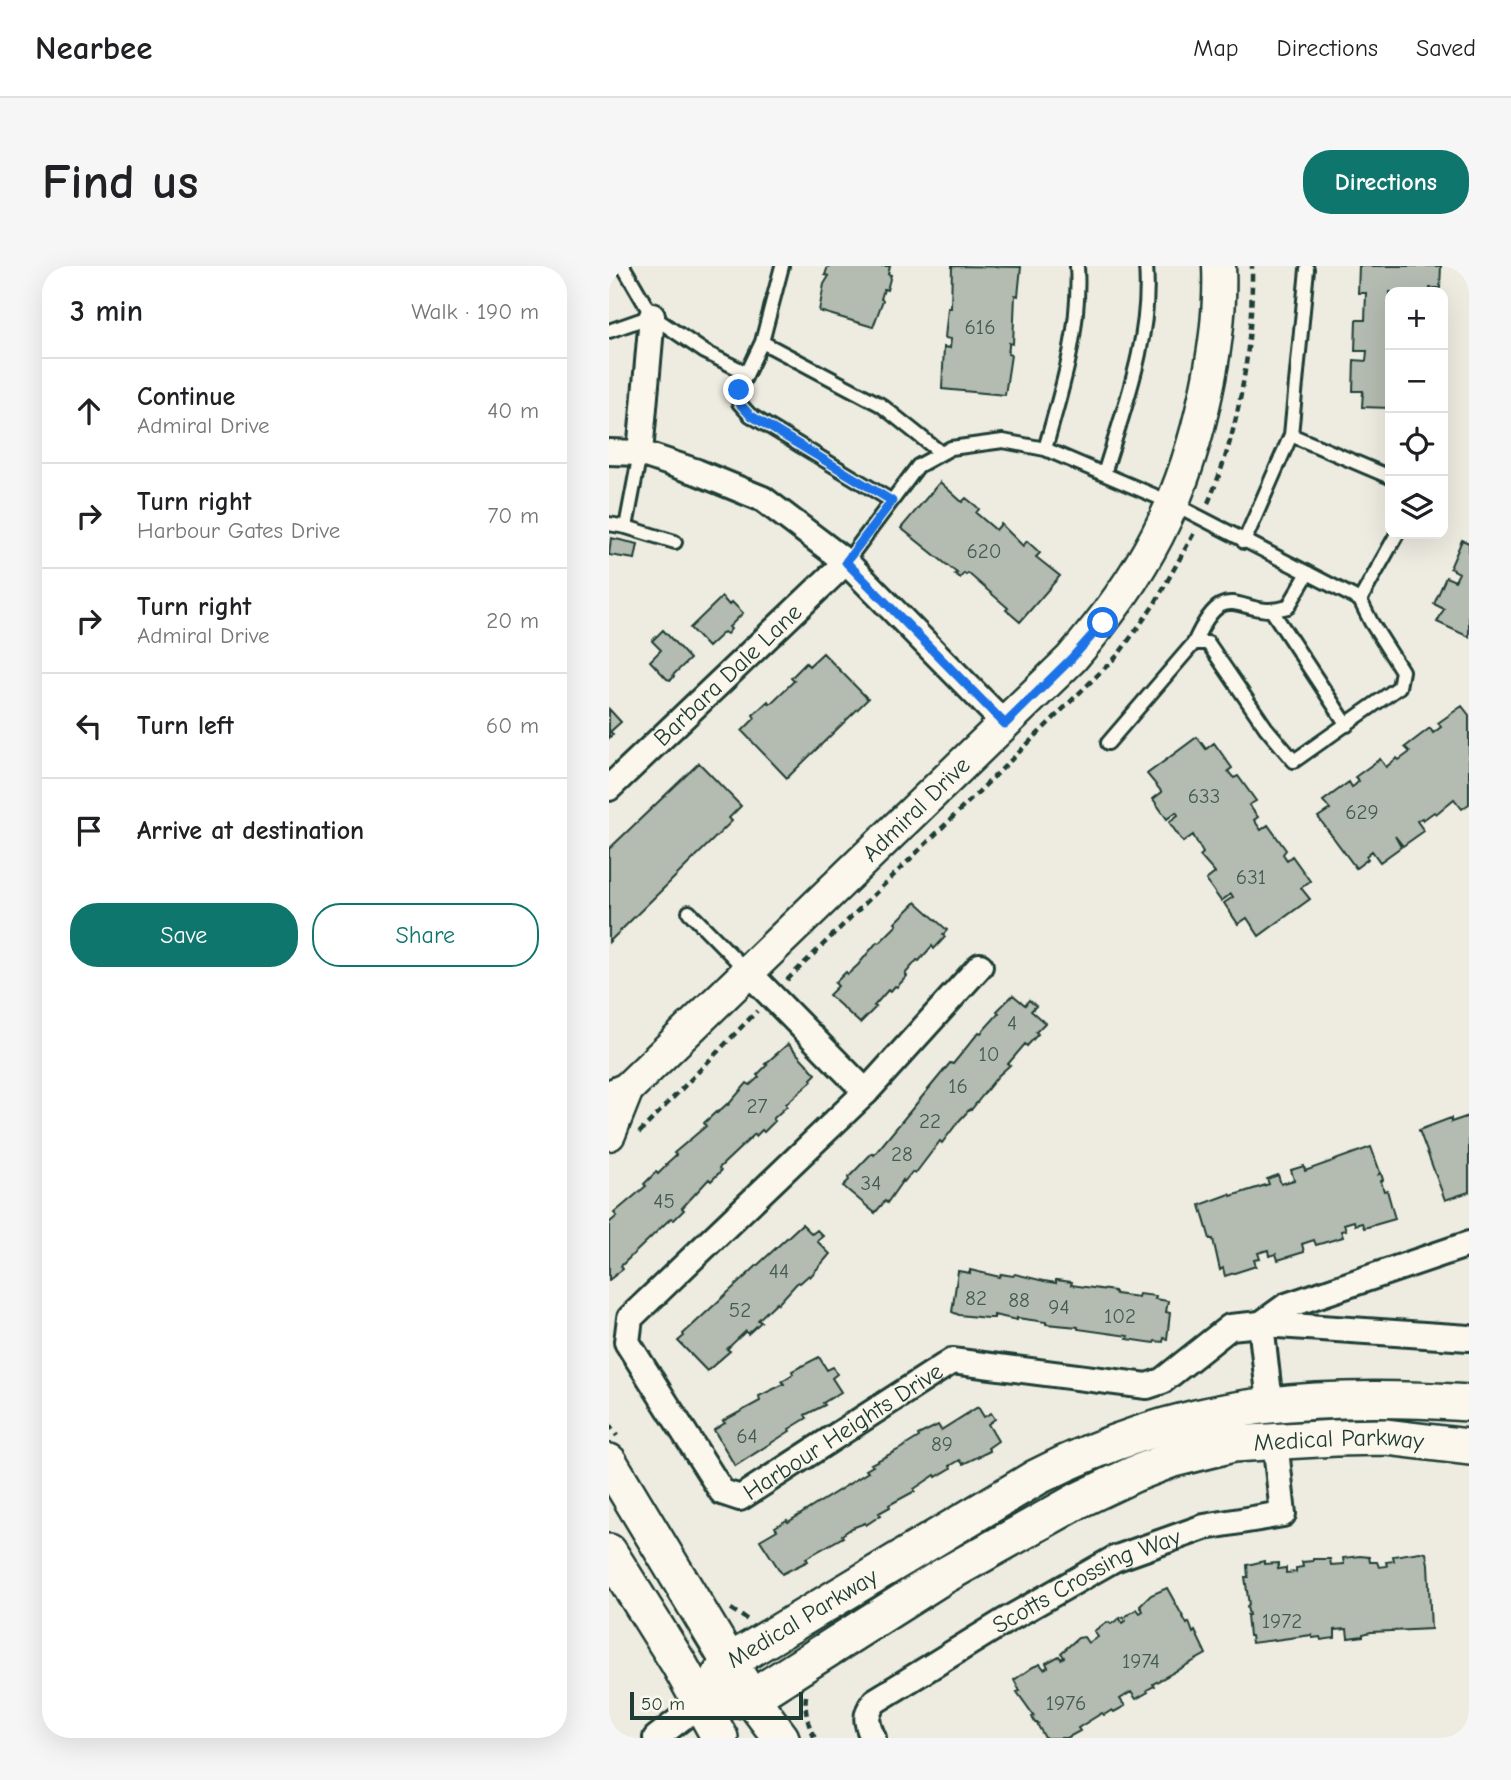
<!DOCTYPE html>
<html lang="en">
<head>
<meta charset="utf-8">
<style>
	:root { --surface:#fff; --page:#f6f6f6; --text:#202124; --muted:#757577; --line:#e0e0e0; --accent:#0f766e }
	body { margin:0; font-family:"Comic Neue",sans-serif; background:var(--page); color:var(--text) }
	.controls { position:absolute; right:21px; top:21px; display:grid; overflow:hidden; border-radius:14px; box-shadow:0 7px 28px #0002 }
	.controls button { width:63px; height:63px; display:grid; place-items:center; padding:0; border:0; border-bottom:2px solid var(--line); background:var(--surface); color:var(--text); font:35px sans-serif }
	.scale { position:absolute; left:21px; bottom:18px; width:173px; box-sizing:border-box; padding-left:7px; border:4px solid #1f3d34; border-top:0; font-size:19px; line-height:24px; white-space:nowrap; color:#1f3d34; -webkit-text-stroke:5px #fbf7ec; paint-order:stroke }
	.stop { position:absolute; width:21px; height:21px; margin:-16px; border:5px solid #1a73e8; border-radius:50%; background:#fff }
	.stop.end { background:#1a73e8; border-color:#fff; box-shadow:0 2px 7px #0008 }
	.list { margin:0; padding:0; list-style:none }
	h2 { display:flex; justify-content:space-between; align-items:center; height:91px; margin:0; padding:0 28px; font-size:30px }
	h2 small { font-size:23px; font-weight:400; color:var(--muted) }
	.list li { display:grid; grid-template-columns:46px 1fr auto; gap:21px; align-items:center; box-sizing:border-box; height:105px; padding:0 28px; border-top:2px solid var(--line) }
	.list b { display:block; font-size:26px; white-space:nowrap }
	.list p { margin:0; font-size:23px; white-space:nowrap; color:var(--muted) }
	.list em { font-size:23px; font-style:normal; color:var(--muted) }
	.actions { display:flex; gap:14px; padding:21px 28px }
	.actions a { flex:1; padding:16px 0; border:2px solid var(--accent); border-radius:28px; text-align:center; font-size:24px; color:var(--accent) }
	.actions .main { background:var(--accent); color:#fff }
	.icon { flex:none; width:38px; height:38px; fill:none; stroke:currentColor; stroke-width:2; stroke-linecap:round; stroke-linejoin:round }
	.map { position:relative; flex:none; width:860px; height:1472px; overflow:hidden; border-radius:28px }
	header { display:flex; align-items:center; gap:42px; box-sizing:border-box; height:98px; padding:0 35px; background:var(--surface); border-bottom:2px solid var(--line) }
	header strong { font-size:33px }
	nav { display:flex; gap:38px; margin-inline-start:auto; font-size:24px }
	.intro { display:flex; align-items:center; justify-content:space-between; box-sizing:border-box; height:168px; padding:0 42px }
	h1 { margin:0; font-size:49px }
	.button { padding:18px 32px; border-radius:28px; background:var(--accent); color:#fff; font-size:24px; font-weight:700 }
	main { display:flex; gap:42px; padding:0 42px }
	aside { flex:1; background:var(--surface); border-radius:28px; box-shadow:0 7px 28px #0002 }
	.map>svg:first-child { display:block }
</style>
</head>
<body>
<header>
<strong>Nearbee</strong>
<nav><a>Map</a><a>Directions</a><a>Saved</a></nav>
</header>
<div class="intro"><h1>Find us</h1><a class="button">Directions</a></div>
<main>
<aside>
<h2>3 min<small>Walk · 190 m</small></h2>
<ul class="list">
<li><svg class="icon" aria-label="ahead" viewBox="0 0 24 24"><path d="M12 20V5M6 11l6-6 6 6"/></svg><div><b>Continue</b><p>Admiral Drive</p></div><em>40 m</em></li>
<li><svg class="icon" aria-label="right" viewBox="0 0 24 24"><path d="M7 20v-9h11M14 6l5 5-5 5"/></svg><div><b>Turn right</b><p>Harbour Gates Drive</p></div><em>70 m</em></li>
<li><svg class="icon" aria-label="right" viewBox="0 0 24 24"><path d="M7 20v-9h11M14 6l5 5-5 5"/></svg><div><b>Turn right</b><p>Admiral Drive</p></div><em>20 m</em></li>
<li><svg class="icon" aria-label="left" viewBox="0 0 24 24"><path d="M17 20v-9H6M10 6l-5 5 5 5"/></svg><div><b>Turn left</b></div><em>60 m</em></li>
<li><svg class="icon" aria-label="arrive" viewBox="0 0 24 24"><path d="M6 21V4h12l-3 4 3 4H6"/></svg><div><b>Arrive at destination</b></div></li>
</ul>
<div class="actions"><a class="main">Save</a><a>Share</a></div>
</aside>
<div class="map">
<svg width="860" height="1472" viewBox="0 0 860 1472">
	<rect width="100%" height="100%" fill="#eeece1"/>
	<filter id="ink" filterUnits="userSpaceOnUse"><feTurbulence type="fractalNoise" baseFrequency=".0143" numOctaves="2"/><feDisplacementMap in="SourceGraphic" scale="14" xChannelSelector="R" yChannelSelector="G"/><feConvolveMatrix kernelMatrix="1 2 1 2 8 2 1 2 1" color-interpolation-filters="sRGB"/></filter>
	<g filter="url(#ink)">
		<path fill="#b4bbb0" stroke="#1f3d34" stroke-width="2" d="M219 0H281L279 8 282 9 278 24 275 23 272 33 274 34 264 61 210 45 215 18 220 10 216 9Z
			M343 0 412 1 409 30 406 29 404 78 400 77V81L399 88 402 89 396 129 333 123 335 81 341 82 342 73 336 72 339 42H342Z
			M750 0H832L831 22H821V26H781V142L753 141 754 125H744L745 94 757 95 758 85H746L747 54H756L757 27H749Z
			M331 216 353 236 357 232 367 240 370 243 367 247 387 264 392 258 414 280 418 275 431 287 427 291 451 310 411 356 397 344 399 342 359 307 357 309 355 307 351 312 346 308 348 307 292 262Z
			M2 272 29 278 26 293 0 289Z
			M853 274 860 277V371L828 356 835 343 825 338 837 311 846 315 850 307 841 302Z
			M113 331 120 339 123 336 134 347 120 361 122 363 118 368 115 366 99 381 81 362Z
			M54 364 81 393 64 409 65 410 62 414 58 413 41 395 52 384 43 375Z
			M214 387 259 433 178 512 133 465 146 452 144 449 159 435 161 438 185 415 182 412 197 397 200 400Z
			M853 440 860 449V538L853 543 845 533 827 548 825 546 814 554 813 552 808 555 815 565 794 580 786 570 792 581 771 596 763 585 757 590 759 593 747 602 709 551 721 543 714 535 740 516 743 521 746 519 750 515 746 511 771 493 777 501 788 492 790 494 801 486 796 481 821 462 824 467 832 461 829 457Z
			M0 443 12 456 1 466 4 468 0 472Z
			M588 471 597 483 605 477 623 502 619 505 623 510 625 512 629 510 647 535 640 539 649 551 645 554 652 564 659 559 677 584 674 588 678 594 683 590 701 615 692 622 701 633 650 670 638 652 629 658 615 637 624 631 622 628 612 635 597 614 606 607 591 590 594 587 584 569 574 576 560 556 569 549 567 546 558 553 544 533 553 526 538 508Z
			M90 497 132 540 120 552 123 555 0 676V583Z
			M307 636 338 664 334 669 336 671 325 683 323 680 310 695 308 694 296 708 298 710 288 721 286 720 281 726 279 724 265 740 267 741 251 757 220 729 229 720 226 717 237 706 239 708 249 699 268 676 270 677 288 659 286 657Z
			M404 729 416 739 420 734 427 740 422 745 436 757 427 766 429 768 418 780 416 778 399 798 401 799 389 810 362 844 361 843 349 856 333 877 331 875 306 908 303 906 295 916 294 914 278 937 276 935 266 947 234 920 240 914 239 912 263 887 265 889 341 797 344 798 370 766 372 767 390 747 388 745Z
			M179 778 207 808 202 813 203 815 177 838 178 840 164 853 166 855 155 866 153 864 147 870 146 868 110 902 112 905 102 915 100 913 73 942 75 944 65 954 62 952 12 1000 14 1003 0 1014V957L8 950 5 947 37 920 35 918 47 906 49 908 58 899 57 898 67 889 65 887 97 860 95 857 107 846 108 847 118 838 119 839 138 817 141 819 150 811 148 809 158 799 156 798Z
			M860 850V926L836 934 810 864 842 852V856Z
			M762 881 771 906 770 908 772 907 774 914 772 915 774 922 775 925 778 924 786 953 755 962 753 957 746 959 745 955 735 958 737 964 732 965 734 971 707 979 705 974 693 978 695 986 669 994 667 988 660 990 659 984 649 987 651 993 645 994 647 1000 616 1010 614 1002 611 1004 604 973H601L591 939 621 928 622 930 660 918 658 913 669 909 672 918 685 914 682 904 695 900 696 905Z
			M193 958 203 968 208 964 214 970 208 975 221 988 201 1011 200 1009 191 1017 189 1016 169 1038 168 1036 149 1054 152 1056 139 1068 137 1065 118 1083 121 1085 98 1105 69 1075 75 1070 74 1068Z
			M361 1004 391 1011 392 1008 404 1010 406 1008 435 1015 447 1017V1014L463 1016 462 1019 505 1025 507 1028 529 1031 530 1028 547 1030 546 1033 559 1035 557 1046 561 1047 558 1073 555 1072 554 1076 546 1075 545 1077 518 1073 519 1070 469 1063V1061L437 1058V1056L408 1052V1054L385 1049V1052H378L350 1049 343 1046 349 1005 361 1007Z
			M210 1091 218 1104 224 1101 228 1108 223 1112 232 1126 214 1137 216 1139 196 1149 198 1152 180 1163 181 1165 126 1200 105 1164 116 1157 114 1155 151 1135 150 1130 175 1118 173 1115 184 1108 183 1105Z
			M369 1141 375 1151 382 1147 386 1153 379 1158 389 1175 379 1182 381 1185 354 1198 351 1194 341 1200 342 1202 327 1211 326 1209 305 1223 306 1225 280 1239 281 1241 270 1247 272 1249 257 1259 256 1257 243 1262 233 1269 234 1271 197 1292 199 1295 173 1308 151 1274 168 1264 166 1261 178 1254 179 1256 259 1206 257 1204 264 1200 262 1198 289 1184 310 1171 309 1169 329 1159 332 1164Z
			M811 1286 817 1287 819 1298 822 1363 762 1366 754 1368V1370L739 1372 738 1363 726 1364V1372L712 1374 711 1371 703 1372V1369L643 1377 642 1370H640L638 1349H640L638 1341 640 1339 636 1311H639L638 1299 655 1295V1298L669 1297V1303L677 1302V1307L687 1306V1302L694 1301 693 1296 704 1295V1293H721L722 1299 735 1298 734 1292 751 1290 760 1291 761 1296H768L770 1301 778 1300 777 1296 785 1295 784 1290Z
			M558 1322 578 1358 580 1356 584 1367 586 1365 597 1388 544 1418 545 1420 538 1424 539 1426 527 1433 522 1426 511 1433 516 1440 505 1446 503 1444 495 1449 493 1447 469 1462 471 1465 458 1472H436L428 1458 430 1457H426L423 1451 425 1450 408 1426 411 1425 405 1414 424 1401 431 1398 435 1403 439 1401 437 1397 450 1390 452 1393 455 1391 452 1387 469 1372 475 1371 479 1377 489 1371 485 1365 495 1358 500 1356 502 1358 511 1352 513 1357 516 1355 514 1352 528 1343 531 1347 534 1345 531 1340 542 1329Z"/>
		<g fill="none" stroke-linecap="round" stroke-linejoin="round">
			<g stroke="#1f3d34" stroke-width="18">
				<path id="service" d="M14 0 43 50
					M173 0 153 76 130 124V137L141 149 283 235
					M698 3 682 169 781 211
					M0 65 43 50 96 86 138 107
					M153 76 272 139 332 187
					M436 183C453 123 472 63 468 0
					M495 208C515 142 543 71 537 0
					M0 258 17 261 31 187
					M17 261 66 276
					M635 276 682 169
					M237 296 309 200 342 182 394 175 436 183 565 238 751 334 762 356 793 405 790 421 685 495 657 462 599 377H585L499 477
					M751 334 788 268
					M663 345 738 459
					M585 377C618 304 630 356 679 341L699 307
					M80 646 139 706"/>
			</g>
			<g stroke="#1f3d34" stroke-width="30">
				<g id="minor">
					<path d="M0 186 31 187 88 206 154 233 237 296 396 458"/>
					<path d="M31 187 43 50"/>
					<path id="s1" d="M0 522 237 296"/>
					<path id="s2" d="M371 700 257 826 21 1052 18 1076 113 1226 131 1232 343 1095 538 1120 553 1115 621 1061 652 1058 860 1072"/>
					<path d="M139 706 257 826"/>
					<path d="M652 1058 677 1040 860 978"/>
					<path d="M652 1058 661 1137"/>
					<path d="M47 1472 92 1437"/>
					<path id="s3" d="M264 1472C257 1456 255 1449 266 1435L396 1355 505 1293 595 1261 674 1248 666 1174"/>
				</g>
			</g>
			<g stroke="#1f3d34" stroke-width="37">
				<g id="tertiary">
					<path id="s4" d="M0 831 18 823 462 393C535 309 574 236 597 127 606 85 612 43 610 0"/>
					<path d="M0 868 18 823"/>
				</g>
			</g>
			<g stroke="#1f3d34" stroke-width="40">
				<g id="secondary">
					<path d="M0 1196 142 1432 172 1472"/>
					<path d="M0 1286 70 1398 111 1472"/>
					<path id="s5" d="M92 1437 120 1396 428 1211C573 1137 700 1126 860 1137"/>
					<path id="s6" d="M92 1437 142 1432 331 1312 470 1234 525 1208 564 1193 624 1178 727 1172 777 1171 860 1181"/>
				</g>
			</g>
			<path stroke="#1f3d34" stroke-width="4.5" stroke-dasharray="7 5" stroke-linecap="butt" d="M599 237C631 164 644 79 643 0
				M178 714 509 389 545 339 585 267
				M30 867 148 745
				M0 1158 8 1170
				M122 1343 139 1354
				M197 1430C195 1442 199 1461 206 1472"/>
			<use href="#service" stroke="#fbf7ec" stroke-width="12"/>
			<use href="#minor" stroke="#fbf7ec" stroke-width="24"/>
			<use href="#tertiary" stroke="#fbf7ec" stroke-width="32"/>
			<use href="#secondary" stroke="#fbf7ec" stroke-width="35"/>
		</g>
	</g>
	<g fill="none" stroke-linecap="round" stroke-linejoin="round" filter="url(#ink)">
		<path stroke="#1a73e8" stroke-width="9" d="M130 124V137L141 149 283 235 237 296 396 458 462 393 494 357"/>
	</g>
	<g text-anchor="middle" stroke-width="5" stroke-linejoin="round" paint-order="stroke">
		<g font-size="21" fill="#445c53">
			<text x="371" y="68">616</text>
			<text x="375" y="292">620</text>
			<text x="595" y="537">633</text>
			<text x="753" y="553">629</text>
			<text x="642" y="618">631</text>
			<text x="403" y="764">4</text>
			<text x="380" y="795">10</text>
			<text x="349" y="827">16</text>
			<text x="148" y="847">27</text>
			<text x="321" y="862">22</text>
			<text x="293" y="895">28</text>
			<text x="262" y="924">34</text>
			<text x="55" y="942">45</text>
			<text x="170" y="1012">44</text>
			<text x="367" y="1039">82</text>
			<text x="410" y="1041">88</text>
			<text x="450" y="1048">94</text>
			<text x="131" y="1051">52</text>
			<text x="511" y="1057">102</text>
			<text x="138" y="1177">64</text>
			<text x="333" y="1185">89</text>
			<text x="673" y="1362">1972</text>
			<text x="532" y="1402">1974</text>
			<text x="457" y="1444">1976</text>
		</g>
		<g font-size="24" fill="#1f3d34" stroke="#fbf7ec">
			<text dy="8" stroke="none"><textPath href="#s1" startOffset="164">Barbara Dale Lane</textPath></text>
			<text dy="8" stroke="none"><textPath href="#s4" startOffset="422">Admiral Drive</textPath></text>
			<text dy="8" stroke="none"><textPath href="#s2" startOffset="840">Harbour Heights Drive</textPath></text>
			<text dy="8" stroke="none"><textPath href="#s6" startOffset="704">Medical Parkway</textPath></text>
			<text dy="8" stroke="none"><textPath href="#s3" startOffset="284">Scotts Crossing Way</textPath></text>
			<text dy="8" stroke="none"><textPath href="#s5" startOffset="135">Medical Parkway</textPath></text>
		</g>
	</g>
</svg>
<div class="controls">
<button>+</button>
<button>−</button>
<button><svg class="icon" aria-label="locate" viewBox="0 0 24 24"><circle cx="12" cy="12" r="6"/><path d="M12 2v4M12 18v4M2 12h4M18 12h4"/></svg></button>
<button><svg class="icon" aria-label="layers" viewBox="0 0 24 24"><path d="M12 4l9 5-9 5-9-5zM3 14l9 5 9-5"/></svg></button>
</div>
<div class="scale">50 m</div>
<div class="stop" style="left:494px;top:357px"></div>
<div class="stop end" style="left:130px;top:124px"></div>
</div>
</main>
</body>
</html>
